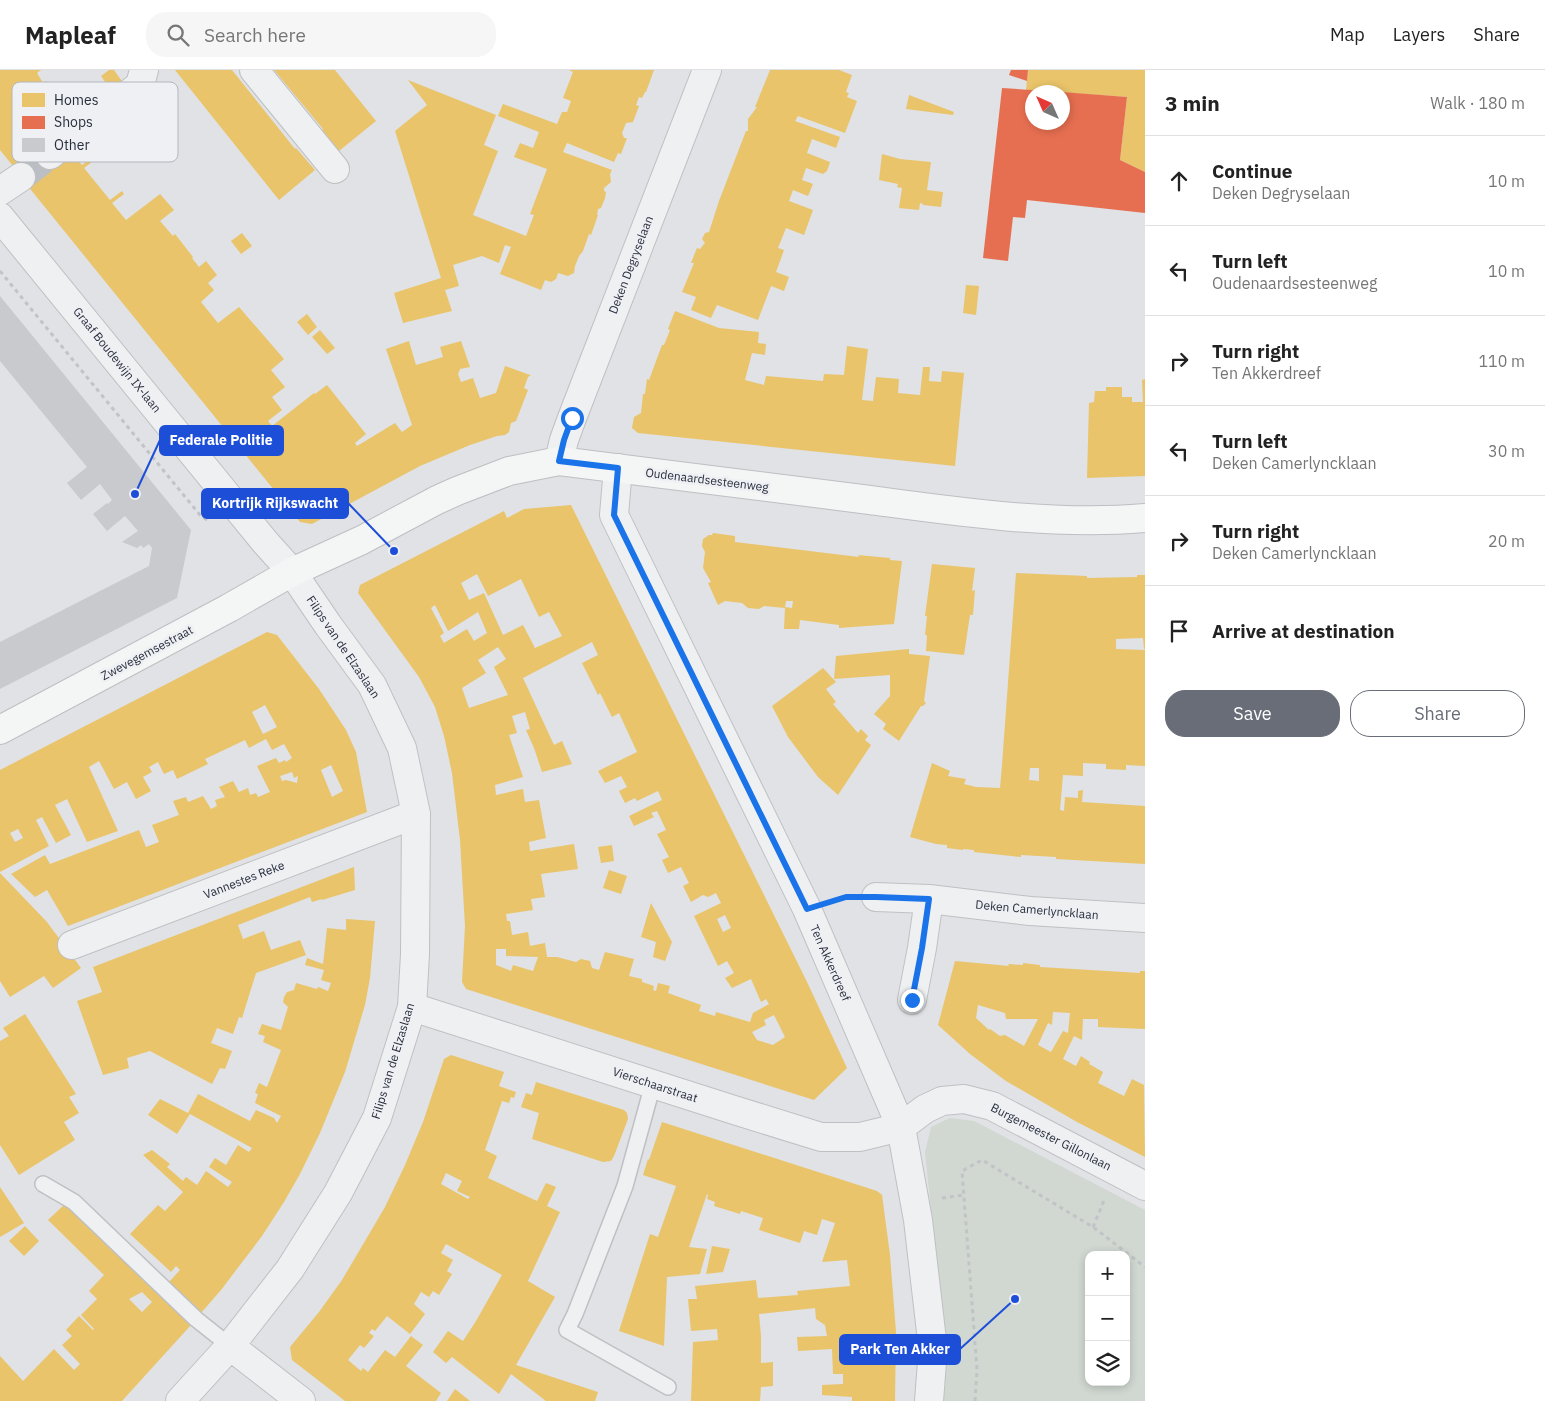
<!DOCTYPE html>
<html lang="en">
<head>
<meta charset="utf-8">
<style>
	:root { --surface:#fff; --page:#f6f6f6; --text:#222; --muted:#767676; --line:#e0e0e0; --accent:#696d77 }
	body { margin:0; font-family:"IBM Plex Sans",sans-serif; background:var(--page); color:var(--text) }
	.controls { position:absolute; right:15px; bottom:15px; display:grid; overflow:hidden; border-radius:10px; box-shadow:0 2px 8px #0003 }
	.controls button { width:45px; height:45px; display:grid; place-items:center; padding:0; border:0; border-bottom:1px solid var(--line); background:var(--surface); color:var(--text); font:25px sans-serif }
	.compass { position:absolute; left:1025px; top:15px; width:45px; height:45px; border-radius:50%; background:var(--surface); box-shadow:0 2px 8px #0003; rotate:315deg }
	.stop { position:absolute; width:15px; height:15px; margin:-11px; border:4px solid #1a73e8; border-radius:50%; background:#fff }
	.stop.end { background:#1a73e8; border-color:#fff; box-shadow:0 1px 5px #0008 }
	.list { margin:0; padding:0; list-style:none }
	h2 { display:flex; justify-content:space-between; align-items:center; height:65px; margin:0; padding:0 20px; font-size:21px }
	h2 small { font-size:16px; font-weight:400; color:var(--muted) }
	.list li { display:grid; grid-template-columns:32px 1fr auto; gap:15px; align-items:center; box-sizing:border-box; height:90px; padding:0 20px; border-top:1px solid var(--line) }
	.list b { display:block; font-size:19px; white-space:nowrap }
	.list p { margin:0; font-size:16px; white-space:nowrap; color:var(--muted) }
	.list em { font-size:16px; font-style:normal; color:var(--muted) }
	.actions { display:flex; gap:10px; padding:15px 20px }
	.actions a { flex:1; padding:11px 0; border:1px solid var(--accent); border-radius:20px; text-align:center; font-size:18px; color:var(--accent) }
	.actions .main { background:var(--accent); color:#fff }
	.icon { flex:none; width:28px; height:28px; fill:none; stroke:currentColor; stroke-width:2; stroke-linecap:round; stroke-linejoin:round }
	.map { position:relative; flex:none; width:1145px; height:1331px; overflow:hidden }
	header { display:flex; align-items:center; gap:30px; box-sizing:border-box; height:70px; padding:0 25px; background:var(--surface); border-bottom:1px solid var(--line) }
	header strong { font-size:24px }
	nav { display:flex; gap:28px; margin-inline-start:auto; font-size:18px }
	.search { width:350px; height:45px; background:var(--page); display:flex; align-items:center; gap:12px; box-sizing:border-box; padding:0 18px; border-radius:20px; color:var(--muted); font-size:19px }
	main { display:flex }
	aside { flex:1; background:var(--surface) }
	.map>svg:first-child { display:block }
</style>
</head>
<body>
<header>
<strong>Mapleaf</strong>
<div class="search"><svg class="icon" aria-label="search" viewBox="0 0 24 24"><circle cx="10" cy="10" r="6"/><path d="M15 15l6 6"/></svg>Search here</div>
<nav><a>Map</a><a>Layers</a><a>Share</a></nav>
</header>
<main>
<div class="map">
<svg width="1145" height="1331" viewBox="0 0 1145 1331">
	<rect width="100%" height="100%" fill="#e0e2e5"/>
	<path fill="#d0d8d1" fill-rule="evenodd" d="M950 1048 974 1051 1145 1140V1331H943L945 1273 925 1082 931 1057ZM1089 1185H1126V1312H1089Z"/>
	<path fill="#e9c46a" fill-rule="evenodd" d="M0 0H41L37 3 43 13 46 11 52 19 54 18 66 32 59 37 69 52 13 96 0 80Z
		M109 0H114L124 14 112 22 101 6Z
		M175 0H232L295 79 296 78 315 100 279 130Z
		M274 0H335L376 51 339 81 322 60 323 59Z
		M569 0H654L646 22H645L642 28 639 27 636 35 639 36 633 52 626 53 622 63 624 68H627L621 84 618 83 614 92 567 73 563 82 612 100 610 104 611 112 604 118V121L606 122 605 128 601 138 598 139 597 145H598L591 165 589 164 588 167 583 181 579 186 575 196 574 203 568 206 558 203 556 209 551 212 545 210 541 220 500 204 511 177 505 175 499 193 482 186 453 195 459 216 445 220 452 241 403 253 394 223 441 208 395 61 427 35 408 10 496 45 484 75 498 81 473 145 526 166 534 145 530 144 547 99 514 87 520 73 533 78 539 62 498 46 503 34 557 54 562 42H567L571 31 563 28 573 2Z
		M770 0H839L852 5 846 22 849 23 847 27 857 31 845 63 798 46 795 51 840 67 836 78 812 69 807 83 830 92 827 101 823 104 806 98 802 110 813 114 808 126 793 120 789 131 813 140 804 165 786 158 778 178 784 180 776 202 789 207 784 221 771 216 758 250 717 235 711 248 691 240 696 227 682 222 694 193H691L697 178 700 179 704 174 705 173 702 169 705 163 709 162 719 131 746 61H748V49L757 37H755Z
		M1028 0H1145V102L1120 90 1127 27 1026 20Z
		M909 25 954 42 953 45 906 39Z
		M43 77 70 81 82 95 94 86 96 89 84 98 110 130 122 121 124 124 112 133 126 150 160 124 174 140 160 151 173 166 175 164 193 187 192 188 199 197 206 191 217 205 208 213 214 220 201 232 218 253 239 237 284 289 271 300 285 317 272 327 282 340 268 351 272 356 314 323 315 324 327 315 366 364 355 373 357 376 395 353 402 362 412 355 386 279 409 271 416 295 443 287 440 277 461 271 470 297 460 299 458 304 461 312 473 308 480 328 496 323 505 296 530 305H531L528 307 524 318 528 320 516 351 511 353 509 362 505 365 497 366 470 375 420 396 312 454 300 452 14 99Z
		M882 84 900 89 931 92 927 120 943 122 941 137 923 135V134L920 133 919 140 899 138 902 118 897 117 898 114 879 110Z
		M242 163 252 176 241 184 231 171Z
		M966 215 979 216 976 245 963 243Z
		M675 241 719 258 759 262 758 273 766 274 765 285 752 283 745 310 764 315 766 306 823 311 824 304 844 305 847 276 868 279 862 330 873 331 876 307 899 309 898 323 920 325 923 297H930L929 311 941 312 942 301 964 303 955 396 638 363 632 358 634 347 641 343 643 324H645L647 309 649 310 662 275H664L670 260 668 259Z
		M307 244 317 257 308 265 297 252Z
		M320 260 335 278 327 284 312 267Z
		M1145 309V406L1087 408 1089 333 1094 332 1095 321H1106V317H1122V327H1132V332H1143L1142 310Z
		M571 435 808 914 847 998 814 1030 466 919 462 912 465 856 460 770 452 703 444 666 435 637 419 607 358 523 360 515 504 441 507 448 524 439ZM477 504 488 526 521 509 539 547 549 542 562 566 535 578 523 555 503 565 484 523 469 530 461 513ZM435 535 448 561 478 542 487 563 474 571 467 559 444 573 440 566 444 563 431 538ZM592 572 598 585 582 593 598 625 600 623 612 647 619 643 637 682 598 701 605 713 621 706 627 717 619 721 625 733 635 728 637 731 658 721 662 730 629 746 634 756 654 747 651 743 657 741 666 760 657 764 669 787 662 790 668 803 681 797 689 813 683 816 691 832 703 825 708 827 716 823 721 833 694 846 718 896 727 891 734 903 725 908 732 918 751 909 761 932 766 929 769 934 753 943 750 952 716 942 715 946 699 941 701 935 668 923 670 916 658 913 656 921 653 920 654 916 642 912V909L629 906 634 889 605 882 599 900 592 898 590 891 581 889 576 892 557 887H547L545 873 530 876 528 862 512 865 510 851H507L506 844 533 840 531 829 545 827 541 804 578 799 574 774 530 781 529 772 546 768 539 730 525 732 523 719 496 725 495 715 523 707 509 665 517 663 512 646 525 642 530 659 526 660 534 678 542 702 572 694 562 671 554 675 523 608ZM498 577 506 589 494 597 508 625 469 638 462 618 486 603 478 590ZM725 845 731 858 723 862 717 849ZM496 879H506V886L538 887 533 901 513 895 511 901 496 895ZM774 945 785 967 773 975 757 970 752 962 766 955 764 950Z
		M713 463 735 466V472L859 487 858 485 890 488V490L902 491 894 554 839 558V555L800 550 799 559H784L785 537 792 538 793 531H786L785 538 764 536 759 539 748 538 742 533 725 531 718 535 708 513 711 512 703 498 705 482 702 476 703 469 709 465H712Z
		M932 494 975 498 972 521 975 520 973 545H970L964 585 926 581 927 565H925L927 546H925Z
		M1016 503 1087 506V508L1137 507V505H1145V579H1144L1143 568 1116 569V579L1145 580V696L1126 695V700L1106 699V694L1083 693V706L1063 705 1060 740 1064 741 1065 727 1078 728V721L1083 720 1082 732 1145 736V794L1056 789V787L1021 785V787L974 782V780L963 779V780L947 778V775L936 774 910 767 932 693 950 701 948 706 966 709 964 714 976 717 1000 718 1002 695ZM1030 698H1039V711L1029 710Z
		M267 562 277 565 319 619 346 660 356 682 367 742 68 856 47 820 35 827 11 804 45 785 50 794 139 760 146 777 159 772 152 755 179 745 173 731 186 727 188 732 203 726 211 739 217 736 215 730 225 727 219 717 233 711 239 722 248 718 250 725 256 723 258 727 270 722 257 696 276 688 279 693 285 690 286 692 292 688 284 674 272 680 266 669 249 678 245 670 205 689 208 694 177 709 173 700 164 704 158 692 149 697 152 702 143 707 151 721 136 729 127 712 114 719 99 691 89 697 118 761 87 772 67 729 55 735 71 765 56 773 42 747 36 750 49 776 0 802V700ZM265 635 277 657 263 664 252 642ZM331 695 343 721 332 727 321 700ZM292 702 294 708 298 706 297 713 286 710 282 711 280 706ZM18 759 23 768 15 772 10 763Z
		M909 579V584L930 586 924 631 926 633 923 636H921L899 671 883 659 886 654 874 644 890 626V605L834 609 836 586Z
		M823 598 836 612 826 619 836 632 833 634 858 663 861 659 868 666 865 670 871 675 838 725 818 707 788 667 772 636Z
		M612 775 614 791 601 793 598 777Z
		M354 797 355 820 322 830V829L312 832 310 827 238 855 243 869 264 861 271 880 300 870 306 885 256 903 242 948 239 947 233 964 217 958 211 973 232 981 225 999 220 998 212 1014 150 981 127 988 129 998 103 1005 77 931 102 922 93 897Z
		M609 800 627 806 621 824 603 818Z
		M0 803 47 852 81 898 53 918 44 906 10 927 0 911Z
		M651 833 672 872 665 891 653 887 656 872 641 867Z
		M346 849 375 851 370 908 365 935 345 1002 320 1063 300 1104 284 1132 262 1166 221 1220 201 1243 168 1213 180 1200 176 1196 171 1202 130 1164 158 1135 165 1141 183 1122 143 1085 152 1080 170 1094 167 1097 183 1111 186 1107 197 1115 206 1101 228 1117 232 1112 209 1097 215 1088 226 1095 238 1075 249 1082 252 1078 190 1044 177 1064 148 1045 160 1029 188 1043 198 1024 250 1051 256 1040 274 1048 277 1053 281 1046 255 1033 258 1024 255 1023 259 1013 267 1017 281 980 263 972 265 966 258 964 262 954 281 960 288 937 283 932 284 927 287 922 294 920 296 913 317 919 318 917 328 921 331 913 321 910 324 900 305 895 307 888 323 894 327 858 346 860Z
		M955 891 1009 896 1008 894 1023 895V893L1040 895V897L1140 903V901H1145V959L1098 957V949H1083L1082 970 1074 966 1063 989 1076 996 1081 986 1090 992 1089 994 1103 1002 1098 1013 1124 1026 1132 1009 1144 1015 1145 1087 1077 1052 1006 1011 970 984 938 955ZM978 935 1005 943 1006 949H1038L1024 976 1005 965 1000 966 990 959 989 960 976 948ZM1053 942 1070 943 1068 963 1063 961 1051 982 1038 975 1048 953 1052 955Z
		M25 944 76 1024 69 1027 79 1043 64 1052 75 1070 19 1105 0 1075V971L9 966 3 958Z
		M451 985 504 1002 499 1016 516 1022 514 1028 511 1027 509 1033 502 1031 485 1080 497 1086 488 1108 537 1131 546 1113 556 1117 547 1136 560 1142 528 1211 555 1227 516 1295 598 1322 595 1331H546L511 1304 499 1324 452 1287 446 1293 433 1282 448 1261 463 1271 476 1251 502 1205 446 1174 441 1183 453 1190 447 1201 452 1204 439 1225 433 1221 429 1227 421 1222 414 1234 425 1244 410 1264 387 1246 375 1261 372 1259 369 1263 374 1266 364 1278 360 1275 348 1290 361 1301 363 1298 368 1302 385 1280 395 1287 411 1266 423 1275 406 1296 441 1323 436 1331H345L292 1290 290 1277 319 1242 342 1210 385 1137 405 1095 423 1052 444 989ZM446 1103 462 1111 457 1121 470 1127 468 1129 441 1114Z
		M536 1012 624 1040 627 1043 628 1049 614 1086 611 1091 603 1092 532 1069 539 1043 521 1037 526 1023 532 1025Z
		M662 1052 877 1121 882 1125 890 1185 896 1262 895 1331H852V1327L822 1325V1315L843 1314V1304H833L832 1279 798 1281 797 1267 827 1266 825 1255 816 1249 815 1238 759 1244 761 1266V1293L773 1292V1316L761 1317 760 1331H691L693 1272 718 1270 717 1259 691 1261 688 1229H697L695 1216 756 1210 758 1228 798 1225 797 1221 850 1216 847 1190 822 1192 835 1153 822 1149 817 1165 804 1161 800 1173 759 1160 763 1148 741 1141 740 1144 714 1136 715 1132 707 1129 708 1125 707 1124 689 1177 707 1179 700 1204 667 1207 664 1276 619 1261 650 1164 658 1167 676 1116 643 1105 648 1089 649 1090Z
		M0 1117 24 1153 0 1167Z
		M65 1134 191 1255 122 1331H0V1286L23 1311 54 1279 74 1300 80 1294 62 1275 72 1266 66 1260 79 1246 93 1260 94 1259 81 1245 97 1229 89 1221 104 1205 48 1150ZM142 1222 152 1232 142 1242 129 1229Z
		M25 1156 39 1171 24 1186 9 1171Z
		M712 1176 730 1179 723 1202 706 1204Z
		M455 1319 470 1331H447Z"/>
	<path fill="#e76f51" d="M1011 0H1028L1027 11 1009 5Z
		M1002 18 1046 21V22H1032V52H1062V22L1127 27 1120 90 1145 102V143L1027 130 1025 148 1013 147 1008 191 983 188Z"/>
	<path fill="#c9cacd" d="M0 226 191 460 177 528 0 619V572L149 496 152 478 149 474 143 478 141 475 137 478 122 472 138 461 125 446 107 461 93 444 107 433 108 434 112 430 100 414 81 430 67 413 87 397 0 291Z"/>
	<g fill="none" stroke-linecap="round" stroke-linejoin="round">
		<path stroke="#bbbec3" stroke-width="28" stroke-dasharray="28 14" stroke-linecap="butt" d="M21 107 50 85"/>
		<g stroke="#bfc0c3" stroke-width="18">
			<path id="lane" d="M653 1014 625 1116 575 1244 567 1260 668 1317
				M43 1114 74 1132 196 1249 230 1276"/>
		</g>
		<g stroke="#bfc0c3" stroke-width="30">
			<path id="street" d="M254 0 335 99
				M50 85 140 15 144 0
				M0 121 21 107
				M0 147 265 472 292 502 328 555 372 615 402 678 416 744 415 884 412 937 377 1048 338 1123 290 1199 230 1276 180 1331
				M559 391 564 370 572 348 707 0
				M618 398 614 445 807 839 901 1057 918 1150 933 1279 929 1331
				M876 827 929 829 1030 841 1145 848
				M72 875 416 744
				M912 930 922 878 929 829
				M412 937 734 1040 821 1067H860L901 1057 925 1039 942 1031 964 1029 992 1036 1145 1116
				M230 1276 301 1331"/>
		</g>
		<g stroke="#bdbfc2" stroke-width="30">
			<path id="primary" d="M0 660 229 538 292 502 362 470 437 430 457 421 509 401 559 391C663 404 767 417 870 430 960 442 1055 456 1145 448"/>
		</g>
		<path stroke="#c2c3c7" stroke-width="3" stroke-dasharray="4 4" stroke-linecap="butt" d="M0 201 200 445 207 450
			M833 831 847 827
			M942 1128 964 1125
			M1093 1157 1105 1128
			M975 1331 977 1300 962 1101 982 1090 1093 1157 1145 1197"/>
		<use href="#lane" stroke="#eff0f2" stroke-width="15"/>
		<use href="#street" stroke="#eff0f2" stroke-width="28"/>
		<use href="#primary" stroke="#f4f5f5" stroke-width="28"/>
	</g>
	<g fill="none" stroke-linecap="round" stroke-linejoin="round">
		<path stroke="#1a73e8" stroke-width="6" d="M572 348 564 370 559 391 618 398 614 445 807 839 846 827H876L929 829 922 878 912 930"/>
	</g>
	<g text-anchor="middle" stroke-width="5" stroke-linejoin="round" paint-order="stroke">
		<g font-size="12" fill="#292e3c" stroke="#eef0f4">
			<text transform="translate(631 195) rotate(-69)" y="4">Deken Degryselaan</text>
			<text transform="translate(117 290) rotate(51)" y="4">Graaf Boudewijn IX-laan</text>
			<text transform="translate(707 410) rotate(7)" y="4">Oudenaardsesteenweg</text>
			<text transform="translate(343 577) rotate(56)" y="4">Filips van de Elzaslaan</text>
			<text transform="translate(147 583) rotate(-28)" y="4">Zwevegemsestraat</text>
			<text transform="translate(244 810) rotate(-21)" y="4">Vannestes Reke</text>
			<text transform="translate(1037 840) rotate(5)" y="4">Deken Camerlyncklaan</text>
			<text transform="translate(830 893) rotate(66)" y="4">Ten Akkerdreef</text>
			<text transform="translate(393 991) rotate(-73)" y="4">Filips van de Elzaslaan</text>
			<text transform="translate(655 1015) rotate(18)" y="4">Vierschaarstraat</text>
			<text transform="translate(1051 1067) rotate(27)" y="4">Burgemeester Gillonlaan</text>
		</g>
	</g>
	<rect x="12" y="12" width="166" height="80" rx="8" fill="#eef0f4" stroke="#b3b6bd" stroke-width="1"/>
	<rect x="22" y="23" width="23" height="14" fill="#e9c46a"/>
	<rect x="22" y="46" width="23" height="13" fill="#e76f51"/>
	<rect x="22" y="68" width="23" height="14" fill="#c9cacd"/>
	<g font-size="14" fill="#292e3c">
		<text x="54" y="35">Homes</text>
		<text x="54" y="57">Shops</text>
		<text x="54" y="80">Other</text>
	</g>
	<path fill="none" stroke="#1d4ed8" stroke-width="2" d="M135 424L160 370M394 481L348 433M1015 1229L960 1279"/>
	<g fill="#1d4ed8" stroke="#eef0f4" stroke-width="2">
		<circle cx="135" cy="424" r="5"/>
		<circle cx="394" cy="481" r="5"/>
		<circle cx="1015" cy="1229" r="5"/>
	</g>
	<g fill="#1d4ed8" stroke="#1d4ed8" stroke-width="2">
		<rect x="160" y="356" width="123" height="29" rx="5"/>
		<rect x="202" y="419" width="146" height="29" rx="5"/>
		<rect x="840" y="1265" width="120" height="29" rx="5"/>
	</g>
	<g font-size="14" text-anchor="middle" font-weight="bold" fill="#fff">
		<text x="221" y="375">Federale Politie</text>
		<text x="275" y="438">Kortrijk Rijkswacht</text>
		<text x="900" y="1284">Park Ten Akker</text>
	</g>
</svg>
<div class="controls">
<button>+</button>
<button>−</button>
<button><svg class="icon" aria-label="layers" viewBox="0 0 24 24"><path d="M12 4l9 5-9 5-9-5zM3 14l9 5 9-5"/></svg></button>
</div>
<svg class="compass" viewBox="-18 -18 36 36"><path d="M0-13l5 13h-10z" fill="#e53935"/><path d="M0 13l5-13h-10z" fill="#767676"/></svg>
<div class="stop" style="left:572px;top:348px"></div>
<div class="stop end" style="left:912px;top:930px"></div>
</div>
<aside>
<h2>3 min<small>Walk · 180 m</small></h2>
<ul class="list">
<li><svg class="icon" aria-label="ahead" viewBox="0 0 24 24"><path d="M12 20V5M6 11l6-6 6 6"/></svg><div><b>Continue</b><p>Deken Degryselaan</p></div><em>10 m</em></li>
<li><svg class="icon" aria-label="left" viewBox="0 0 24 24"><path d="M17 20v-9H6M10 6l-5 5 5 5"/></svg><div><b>Turn left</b><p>Oudenaardsesteenweg</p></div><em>10 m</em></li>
<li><svg class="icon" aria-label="right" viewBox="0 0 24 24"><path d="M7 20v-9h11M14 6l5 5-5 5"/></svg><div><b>Turn right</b><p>Ten Akkerdreef</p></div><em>110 m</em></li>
<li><svg class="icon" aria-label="left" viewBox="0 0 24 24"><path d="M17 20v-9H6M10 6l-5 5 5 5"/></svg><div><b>Turn left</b><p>Deken Camerlyncklaan</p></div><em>30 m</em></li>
<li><svg class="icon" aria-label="right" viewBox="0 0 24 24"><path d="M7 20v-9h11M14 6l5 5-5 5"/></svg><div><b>Turn right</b><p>Deken Camerlyncklaan</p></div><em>20 m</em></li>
<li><svg class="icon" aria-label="arrive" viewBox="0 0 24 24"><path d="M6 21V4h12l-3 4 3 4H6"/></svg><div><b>Arrive at destination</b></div></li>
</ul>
<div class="actions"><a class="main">Save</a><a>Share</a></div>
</aside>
</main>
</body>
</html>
